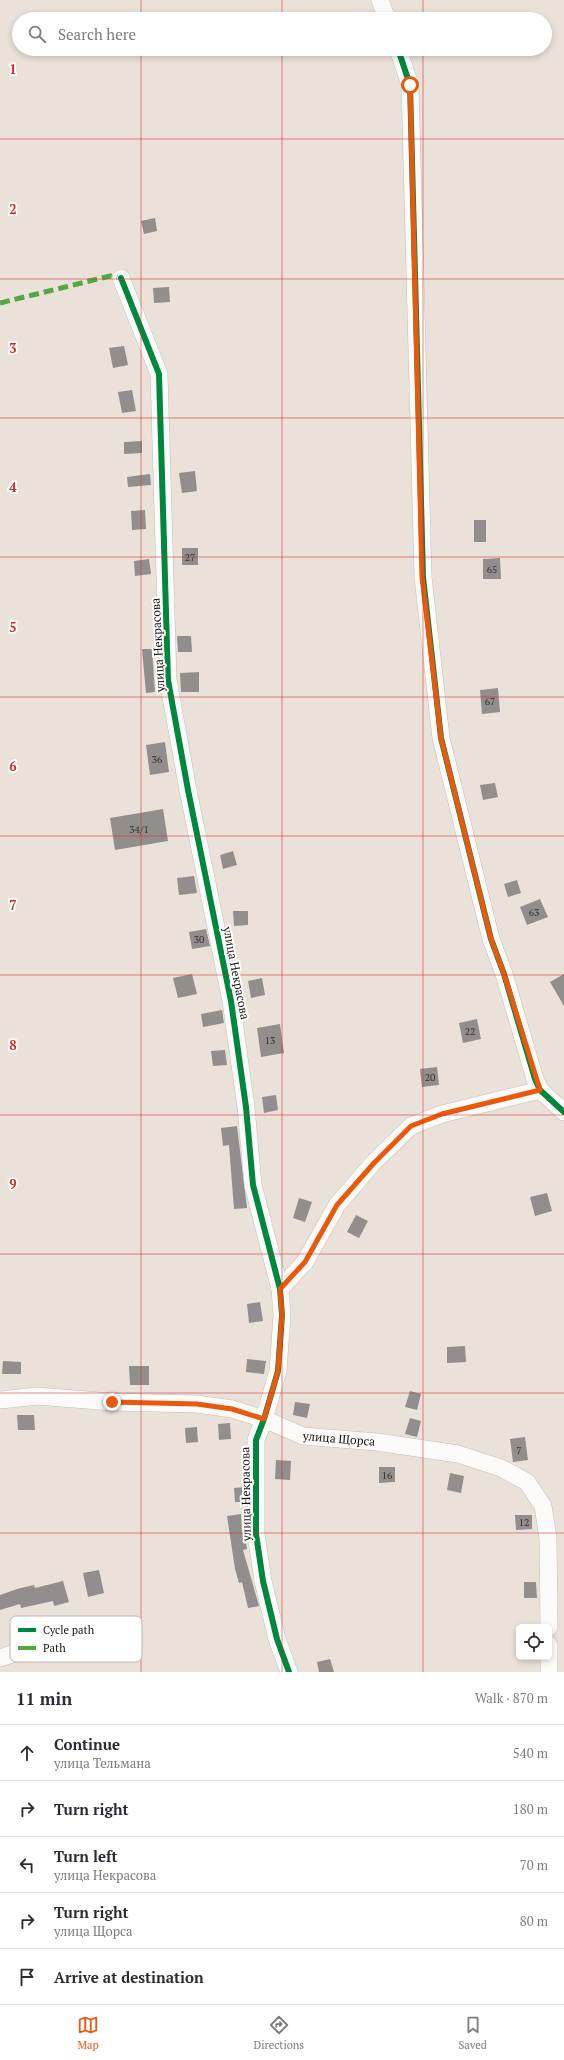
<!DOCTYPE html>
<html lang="en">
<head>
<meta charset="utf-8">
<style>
	:root { --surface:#fff; --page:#f7f7f7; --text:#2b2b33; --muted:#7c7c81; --line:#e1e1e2; --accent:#ea580c }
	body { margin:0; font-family:"PT Serif",serif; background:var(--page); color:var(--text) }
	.controls { position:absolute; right:12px; bottom:12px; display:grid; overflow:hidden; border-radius:6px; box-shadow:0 2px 6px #0003 }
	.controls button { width:36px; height:36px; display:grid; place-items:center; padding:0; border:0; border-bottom:1px solid var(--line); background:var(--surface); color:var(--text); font:20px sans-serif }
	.stop { position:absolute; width:12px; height:12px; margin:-9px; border:3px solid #ea580c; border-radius:50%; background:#fff }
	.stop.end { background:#ea580c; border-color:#fff; box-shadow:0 1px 4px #0008 }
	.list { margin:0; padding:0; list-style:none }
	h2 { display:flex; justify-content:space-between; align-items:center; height:52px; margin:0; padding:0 16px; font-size:17px }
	h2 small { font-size:13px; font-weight:400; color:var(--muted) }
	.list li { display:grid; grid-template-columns:26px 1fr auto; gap:12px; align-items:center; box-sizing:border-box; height:56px; padding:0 16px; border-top:1px solid var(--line) }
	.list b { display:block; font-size:15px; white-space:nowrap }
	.list p { margin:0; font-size:13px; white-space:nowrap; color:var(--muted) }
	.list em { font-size:13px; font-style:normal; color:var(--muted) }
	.icon { flex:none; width:22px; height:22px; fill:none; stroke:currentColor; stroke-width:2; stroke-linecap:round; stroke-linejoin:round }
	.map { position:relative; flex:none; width:564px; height:1672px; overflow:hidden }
	.search { position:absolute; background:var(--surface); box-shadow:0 2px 6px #0003; left:12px; right:12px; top:12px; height:44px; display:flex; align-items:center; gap:10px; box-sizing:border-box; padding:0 14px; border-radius:22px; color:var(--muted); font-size:15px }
	.sheet { height:332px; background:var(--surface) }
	nav { display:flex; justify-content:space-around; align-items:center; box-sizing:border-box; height:56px; border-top:1px solid var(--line); background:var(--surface); font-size:11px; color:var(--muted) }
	nav a { display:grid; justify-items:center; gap:2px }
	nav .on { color:var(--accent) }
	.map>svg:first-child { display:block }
</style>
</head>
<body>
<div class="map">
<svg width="564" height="1672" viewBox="0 0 564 1672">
	<rect width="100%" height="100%" fill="#eae2d9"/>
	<path fill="#928e8d" d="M155 218 157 231 144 234 141 221Z
		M169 287 170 302 154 303 153 288Z
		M124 346 128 365 113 368 109 348Z
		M132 390 136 411 122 413 118 392Z
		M142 441V453L124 454V442Z
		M195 471 197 491 182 493 179 473Z
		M150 474 151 485 128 487 127 477Z
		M145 510 146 529 132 530 131 511Z
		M474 520H486V542H474Z
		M182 548H198V565H182Z
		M500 558 501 579H483V559Z
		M149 559 151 574 135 576 134 561Z
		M177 636H191L192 652H178Z
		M142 649H152L155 692 146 693Z
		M199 672V692H181L180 673Z
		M498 688 500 712 482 714 480 690Z
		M165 742 169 772 150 775 146 745Z
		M495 783 498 797 483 800 480 785Z
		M163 809 168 841 115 850 110 818Z
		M233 851 237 865 223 869 220 855Z
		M194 876 197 893 179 895 177 878Z
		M517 880 521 893 508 897 504 884Z
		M540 899 548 917 527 925 520 907Z
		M233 911H248V925L234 926Z
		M206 929 210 946 192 949 189 932Z
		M192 974 197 994 178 998 173 978Z
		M564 974V1006L550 982Z
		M262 978 265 995 251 998 248 981Z
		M222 1010 224 1023 203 1027 201 1014Z
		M477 1019 481 1039 463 1043 459 1023Z
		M280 1024 284 1053 261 1057 257 1028Z
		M225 1050 227 1065 213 1066 211 1051Z
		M437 1067 439 1085 422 1087 420 1069Z
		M276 1095 278 1110 264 1113 262 1097Z
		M237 1126 247 1208 234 1209 229 1145 223 1146 221 1128Z
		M547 1193 552 1211 535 1216 530 1197Z
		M299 1198 312 1202 305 1222 293 1218Z
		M356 1215 368 1221 359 1238 347 1232Z
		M260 1302 263 1321 249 1323 247 1304Z
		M465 1346 466 1362 447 1363V1347Z
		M247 1359 266 1361 264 1374 246 1372Z
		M3 1361 21 1362V1374H2Z
		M129 1366H149V1385H130Z
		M410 1391 421 1394 417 1410 405 1407Z
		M295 1402 310 1404 307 1418 293 1415Z
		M17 1415H34L35 1430H18Z
		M410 1418 421 1421 417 1437 405 1434Z
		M230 1423 231 1439 219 1440 218 1424Z
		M197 1427 198 1442 186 1443 185 1428Z
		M525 1437 528 1460 513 1462 510 1439Z
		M276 1460 291 1461 290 1480 275 1479Z
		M379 1467H395V1482L379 1483Z
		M450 1473 464 1476 461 1493 447 1490Z
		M245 1487 246 1502H235L234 1488Z
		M241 1514 242 1532H244L247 1549 243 1550 259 1606 248 1608 242 1582 239 1583 235 1569 227 1516Z
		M515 1515H532V1529L516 1530Z
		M99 1570 104 1593 88 1597 83 1573Z
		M63 1581 69 1602 54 1606 53 1601 21 1608 20 1604 0 1610V1595L17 1589 34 1585 35 1588Z
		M524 1582H536L537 1598H524Z
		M330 1659 334 1672H319L317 1662Z"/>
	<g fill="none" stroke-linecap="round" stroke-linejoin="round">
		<g stroke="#c4beb7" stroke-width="18">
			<g id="minor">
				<path d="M380 0 387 19"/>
				<path d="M398 49 410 85 423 577 441 738 491 939 504 974 535 1079 540 1090 564 1112"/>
				<path d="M121 278 159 374 168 680 188 790 231 1001 246 1107 253 1185 280 1289 282 1315 278 1371 264 1419 256 1440V1534L263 1581 277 1639 289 1672"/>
				<path d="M280 1289 305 1262 337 1205 373 1163 411 1126 442 1114 540 1090"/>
				<path id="s1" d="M0 1400 37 1396 112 1402 197 1404 232 1409 264 1419 303 1436 377 1442 458 1454 501 1468 527 1482 543 1506 548 1538 549 1627"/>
				<path d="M549 1645V1672"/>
				<path d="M0 1658 84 1630"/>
			</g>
		</g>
		<use href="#minor" stroke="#fcfbf9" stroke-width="17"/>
		<path stroke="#52a841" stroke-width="5" stroke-dasharray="10 5" stroke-linecap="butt" d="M0 303 110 276 121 278"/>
		<g stroke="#fff" stroke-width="8">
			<path id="cycleway" d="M398 49 410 85 423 577 441 738 491 939 504 974 535 1079 540 1090 564 1112
				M121 278 159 374 168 680 188 790 231 1001 246 1107 253 1185 280 1289 282 1315 278 1371 264 1419 256 1440V1534L263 1581 277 1639 289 1672"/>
		</g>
		<use href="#cycleway" stroke="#00873e" stroke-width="6"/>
	</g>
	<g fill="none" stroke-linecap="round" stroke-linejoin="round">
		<path stroke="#ea580c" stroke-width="5" d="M112 1402 197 1404 232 1409 264 1419 278 1371 282 1315 280 1289 305 1262 337 1205 374 1163 411 1126 442 1114 540 1090 504 974 491 939 441 738 422 577 410 85"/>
	</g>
	<path fill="none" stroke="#d62828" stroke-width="1" stroke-opacity="0.55" d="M141 0V19M282 0V19M423 0V19M141 49V1672M282 49V1672M423 49V1672M0 139H564M0 279H564M0 418H564M0 557H564M0 697H564M0 836H564M0 975H564M0 1115H564M0 1254H564M0 1393H564M0 1533H564"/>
	<g text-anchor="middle" stroke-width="4" stroke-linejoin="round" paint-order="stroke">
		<g font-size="10" fill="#36322e">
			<text x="190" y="561">27</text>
			<text x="492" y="573">65</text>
			<text x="490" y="705">67</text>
			<text x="157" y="763">36</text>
			<text x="139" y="833">34/1</text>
			<text x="534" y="916">63</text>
			<text x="199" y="943">30</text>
			<text x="470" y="1035">22</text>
			<text x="270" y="1044">13</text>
			<text x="430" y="1081">20</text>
			<text x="519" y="1454">7</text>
			<text x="387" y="1479">16</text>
			<text x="524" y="1526">12</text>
		</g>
		<g font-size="12" fill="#18130e" stroke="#fff">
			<text transform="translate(158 645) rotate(-93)" y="4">улица Некрасова</text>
			<text transform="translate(236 973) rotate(79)" y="4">улица Некрасова</text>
			<text dy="4" stroke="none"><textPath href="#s1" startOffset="345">улица Щорса</textPath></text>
			<text transform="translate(246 1494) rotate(-91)" y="4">улица Некрасова</text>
		</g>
	</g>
	<rect x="10" y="1616" width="132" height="46" rx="6" fill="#fff" stroke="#bab8b7" stroke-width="1"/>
	<rect x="18" y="1628" width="18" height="4" fill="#00873e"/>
	<rect x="18" y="1646" width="18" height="4" fill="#52a841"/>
	<g font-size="11" fill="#18130e">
		<text x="43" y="1634">Cycle path</text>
		<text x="43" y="1652">Path</text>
	</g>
	<g font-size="13" text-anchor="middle" font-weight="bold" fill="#d62828" stroke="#fff" stroke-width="4" stroke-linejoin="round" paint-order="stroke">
		<text x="13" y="74">1</text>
		<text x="13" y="214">2</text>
		<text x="13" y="353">3</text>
		<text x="13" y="492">4</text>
		<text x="13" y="632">5</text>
		<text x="13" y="771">6</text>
		<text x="13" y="910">7</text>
		<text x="13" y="1050">8</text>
		<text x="13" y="1189">9</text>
	</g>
</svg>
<div class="controls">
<button><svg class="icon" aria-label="locate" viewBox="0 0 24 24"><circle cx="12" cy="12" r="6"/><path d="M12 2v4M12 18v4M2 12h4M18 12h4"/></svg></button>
</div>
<div class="stop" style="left:410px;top:85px"></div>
<div class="stop end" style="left:112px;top:1402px"></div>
<div class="search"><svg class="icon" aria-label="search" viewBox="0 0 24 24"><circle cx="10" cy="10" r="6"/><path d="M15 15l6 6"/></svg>Search here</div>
</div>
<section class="sheet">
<h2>11 min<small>Walk · 870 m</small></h2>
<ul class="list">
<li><svg class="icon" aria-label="ahead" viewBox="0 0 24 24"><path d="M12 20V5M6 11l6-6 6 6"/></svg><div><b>Continue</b><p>улица Тельмана</p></div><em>540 m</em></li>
<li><svg class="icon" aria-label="right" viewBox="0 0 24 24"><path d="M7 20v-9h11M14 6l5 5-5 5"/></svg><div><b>Turn right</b></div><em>180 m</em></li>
<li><svg class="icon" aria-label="left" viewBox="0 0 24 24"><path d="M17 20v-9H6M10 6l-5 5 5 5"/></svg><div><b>Turn left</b><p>улица Некрасова</p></div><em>70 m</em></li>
<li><svg class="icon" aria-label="right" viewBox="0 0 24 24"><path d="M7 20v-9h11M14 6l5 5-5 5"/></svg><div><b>Turn right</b><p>улица Щорса</p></div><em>80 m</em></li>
<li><svg class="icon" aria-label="arrive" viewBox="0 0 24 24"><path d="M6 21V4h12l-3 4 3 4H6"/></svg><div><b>Arrive at destination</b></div></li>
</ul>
</section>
<nav>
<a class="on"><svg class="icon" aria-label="map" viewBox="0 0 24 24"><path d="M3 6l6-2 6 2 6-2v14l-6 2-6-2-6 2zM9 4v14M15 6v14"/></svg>Map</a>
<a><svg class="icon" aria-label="directions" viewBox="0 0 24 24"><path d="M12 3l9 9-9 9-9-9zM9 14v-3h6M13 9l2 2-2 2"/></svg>Directions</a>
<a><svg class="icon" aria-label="saved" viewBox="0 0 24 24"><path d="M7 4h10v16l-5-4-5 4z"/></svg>Saved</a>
</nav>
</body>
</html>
